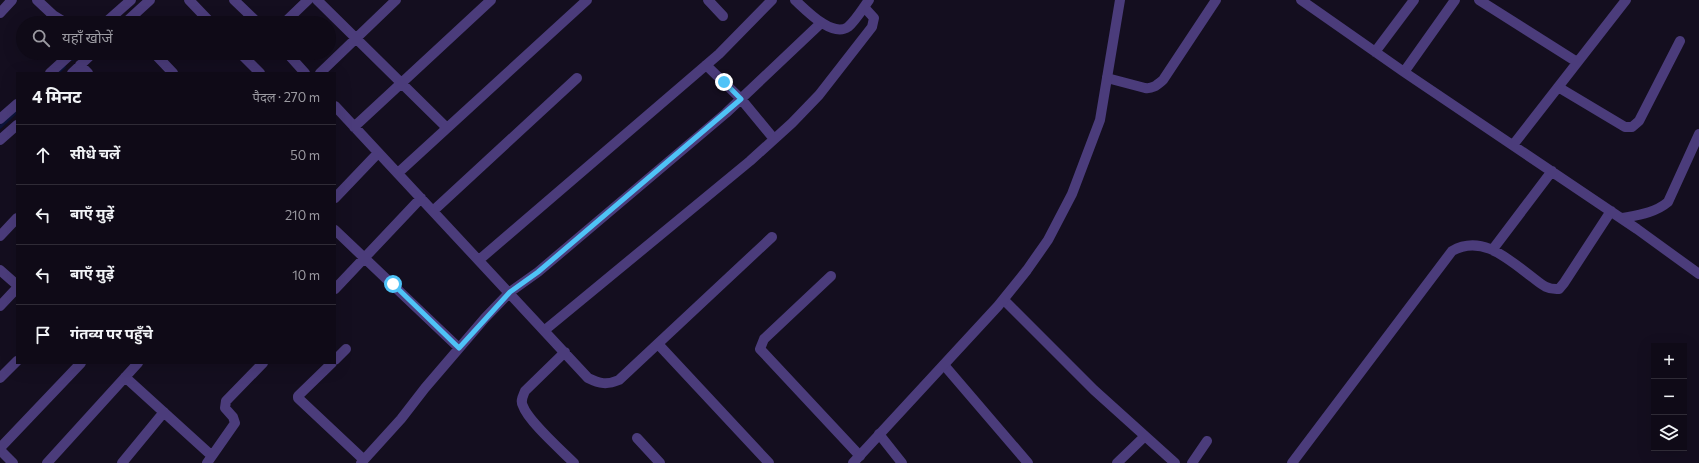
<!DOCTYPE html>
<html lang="hi">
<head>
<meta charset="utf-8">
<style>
	:root { --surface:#0f0a17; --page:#1d1824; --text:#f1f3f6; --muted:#9b9aa1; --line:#2f2b36 }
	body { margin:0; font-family:Commissioner,"Noto Sans Devanagari",sans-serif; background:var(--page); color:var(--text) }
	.controls { position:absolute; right:12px; bottom:12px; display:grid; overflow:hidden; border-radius:0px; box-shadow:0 4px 16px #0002 }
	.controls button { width:36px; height:36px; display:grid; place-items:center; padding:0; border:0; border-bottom:1px solid var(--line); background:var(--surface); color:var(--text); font:20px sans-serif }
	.stop { position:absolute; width:12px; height:12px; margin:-9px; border:3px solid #4fc3f7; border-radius:50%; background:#fff }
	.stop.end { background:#4fc3f7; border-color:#fff; box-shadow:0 1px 4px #0008 }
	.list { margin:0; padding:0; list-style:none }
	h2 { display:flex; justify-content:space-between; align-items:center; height:52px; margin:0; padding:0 16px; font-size:17px }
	h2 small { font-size:13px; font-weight:400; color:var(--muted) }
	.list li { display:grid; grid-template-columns:26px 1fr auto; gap:12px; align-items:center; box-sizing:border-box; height:60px; padding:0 16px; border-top:1px solid var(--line) }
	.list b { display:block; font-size:15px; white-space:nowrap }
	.list em { font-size:13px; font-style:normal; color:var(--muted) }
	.icon { flex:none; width:22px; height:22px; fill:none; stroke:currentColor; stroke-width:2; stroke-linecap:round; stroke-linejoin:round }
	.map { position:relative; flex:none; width:1699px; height:463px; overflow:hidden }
	.search { position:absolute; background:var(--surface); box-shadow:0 4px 16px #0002; left:16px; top:16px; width:320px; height:44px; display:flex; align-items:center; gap:10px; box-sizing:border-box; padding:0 14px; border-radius:22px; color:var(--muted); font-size:15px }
	.panel { position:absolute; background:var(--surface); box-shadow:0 4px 16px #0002; left:16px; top:72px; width:320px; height:292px; border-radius:0px }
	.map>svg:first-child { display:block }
</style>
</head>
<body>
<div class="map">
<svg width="1699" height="463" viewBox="0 0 1699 463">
	<rect width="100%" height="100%" fill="#140e1f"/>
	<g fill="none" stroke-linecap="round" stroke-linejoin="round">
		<path stroke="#0c143a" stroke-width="3.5" d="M73 59 79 53
			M57 73 64 67
			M0 127 17 111"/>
		<path stroke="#4b3c7b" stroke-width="10" d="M37 0 53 15 66 23
			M189 0 211 23
			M234 0 258 23
			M317 0 447 128
			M708 0 723 16
			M795 0C806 10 832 38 848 27 856 20 863 8 869 0
			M1301 0 1404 72 1637 229 1699 274
			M1479 0 1577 62
			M0 13 12 0
			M105 23 131 0
			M125 23 150 0
			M284 23 308 0
			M1375 52 1414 0
			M154 53 173 73
			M240 53 260 73
			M287 53 305 73
			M80 65 88 73
			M706 65 741 99 774 139
			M1404 72 1455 0
			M50 73 72 53
			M72 73 93 53
			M320 73 396 0
			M1107 78 1145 88C1153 89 1157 85 1163 80L1216 0
			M1558 87 1625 127H1632L1639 121 1680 41
			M335 106 588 378C600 384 607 385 619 380L772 237
			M0 119 17 104
			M354 127 491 0
			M0 140 17 125
			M1513 145 1626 0
			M398 173 587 0
			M335 198 378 153
			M433 211 577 78
			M1622 218C1638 215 1655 213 1668 202L1699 134
			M335 230 459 348
			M0 236 17 218
			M1493 249 1552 171
			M479 260 719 54 772 0
			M0 270 17 285
			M831 276 764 339 760 349 860 456
			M335 289 421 198
			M1004 300 1094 390 1175 463
			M0 306 17 288
			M545 330 750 161 792 123 819 95 872 27 874 18 864 7
			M658 344 769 463
			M565 352 525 391C523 396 520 401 523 406 528 421 561 450 574 463
			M335 360 346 349
			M332 363 298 396V398L364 460
			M944 365 1028 463
			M125 377 212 456
			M0 378 17 361
			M879 434 902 463
			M637 438 660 463
			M0 448 81 363
			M0 450 13 463
			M47 463 138 363
			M122 463 164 412
			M207 463 235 423 233 417 225 408 226 401 263 363
			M361 463 401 419 425 388 485 318 510 292 538 272 726 113 821 23
			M1117 463 1145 436
			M1192 463 1207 441
			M1292 463 1452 251C1482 234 1508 259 1532 277 1541 284 1547 290 1559 289L1564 283 1611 211"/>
		<path stroke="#4b3c7b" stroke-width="10" d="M853 463 998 306 1027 270 1048 240 1072 194 1100 120 1120 0"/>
	</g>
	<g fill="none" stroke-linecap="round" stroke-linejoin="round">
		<path stroke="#4fc3f7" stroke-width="5" d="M393 284 459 348 510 292 538 272 741 99 724 82"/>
	</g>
</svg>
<div class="controls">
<button>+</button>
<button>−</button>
<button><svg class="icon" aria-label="layers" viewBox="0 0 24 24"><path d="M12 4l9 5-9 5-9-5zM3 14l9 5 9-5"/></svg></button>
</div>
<div class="stop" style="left:393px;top:284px"></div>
<div class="stop end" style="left:724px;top:82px"></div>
<div class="search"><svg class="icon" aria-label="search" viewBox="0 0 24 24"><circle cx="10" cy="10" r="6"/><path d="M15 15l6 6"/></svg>यहाँ खोजें</div>
<section class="panel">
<h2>4 मिनट<small>पैदल · 270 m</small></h2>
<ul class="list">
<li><svg class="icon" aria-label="ahead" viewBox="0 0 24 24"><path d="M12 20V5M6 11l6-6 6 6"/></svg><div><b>सीधे चलें</b></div><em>50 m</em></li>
<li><svg class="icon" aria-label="left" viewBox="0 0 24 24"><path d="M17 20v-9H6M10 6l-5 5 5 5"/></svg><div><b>बाएँ मुड़ें</b></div><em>210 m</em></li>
<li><svg class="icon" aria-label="left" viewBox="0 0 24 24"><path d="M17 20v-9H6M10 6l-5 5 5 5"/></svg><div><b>बाएँ मुड़ें</b></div><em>10 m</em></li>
<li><svg class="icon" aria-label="arrive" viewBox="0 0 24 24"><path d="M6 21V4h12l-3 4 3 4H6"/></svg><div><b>गंतव्य पर पहुँचे</b></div></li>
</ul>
</section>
</div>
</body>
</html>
